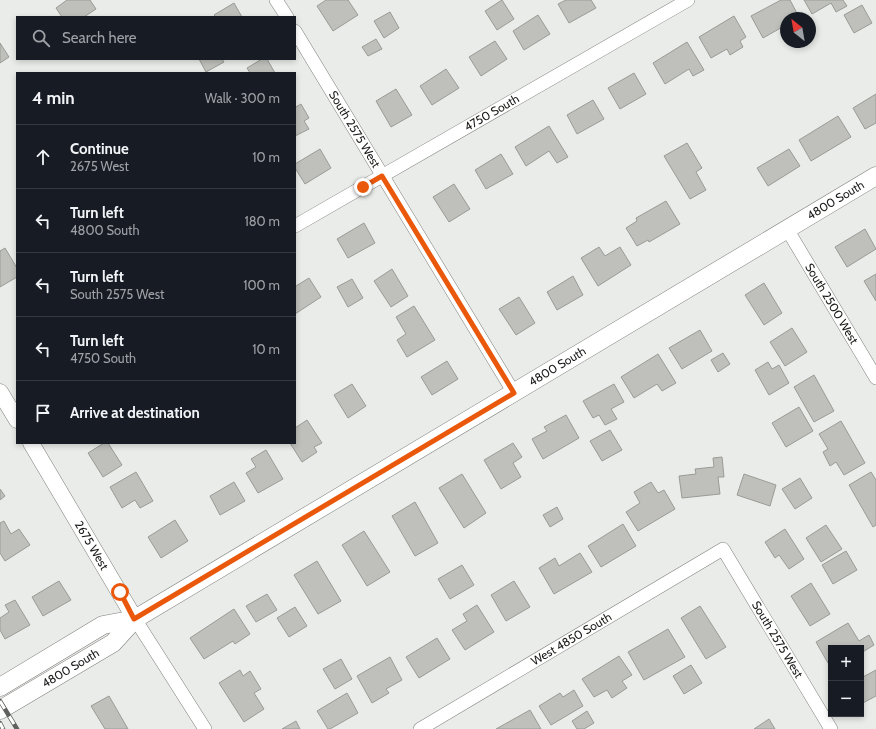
<!DOCTYPE html>
<html lang="en">
<head>
<meta charset="utf-8">
<style>
	:root { --surface:#171b24; --page:#242831; --text:#f1f3f6; --muted:#9ea1a6; --line:#363941 }
	body { margin:0; font-family:Cabin,sans-serif; background:var(--page); color:var(--text) }
	.controls { position:absolute; right:12px; bottom:12px; display:grid; overflow:hidden; border-radius:0px; box-shadow:0 2px 6px #0003 }
	.controls button { width:36px; height:36px; display:grid; place-items:center; padding:0; border:0; border-bottom:1px solid var(--line); background:var(--surface); color:var(--text); font:20px sans-serif }
	.compass { position:absolute; left:780px; top:12px; width:36px; height:36px; border-radius:50%; background:var(--surface); box-shadow:0 2px 6px #0003; rotate:329deg }
	.stop { position:absolute; width:12px; height:12px; margin:-9px; border:3px solid #ea580c; border-radius:50%; background:#fff }
	.stop.end { background:#ea580c; border-color:#fff; box-shadow:0 1px 4px #0008 }
	.list { margin:0; padding:0; list-style:none }
	h2 { display:flex; justify-content:space-between; align-items:center; height:52px; margin:0; padding:0 16px; font-size:17px }
	h2 small { font-size:13px; font-weight:400; color:var(--muted) }
	.list li { display:grid; grid-template-columns:26px 1fr auto; gap:12px; align-items:center; box-sizing:border-box; height:64px; padding:0 16px; border-top:1px solid var(--line) }
	.list b { display:block; font-size:15px; white-space:nowrap }
	.list p { margin:0; font-size:13px; white-space:nowrap; color:var(--muted) }
	.list em { font-size:13px; font-style:normal; color:var(--muted) }
	.icon { flex:none; width:22px; height:22px; fill:none; stroke:currentColor; stroke-width:2; stroke-linecap:round; stroke-linejoin:round }
	.map { position:relative; flex:none; width:876px; height:729px; overflow:hidden }
	.search { position:absolute; background:var(--surface); box-shadow:0 2px 6px #0003; left:16px; top:16px; width:280px; height:44px; display:flex; align-items:center; gap:10px; box-sizing:border-box; padding:0 14px; border-radius:0px; color:var(--muted); font-size:15px }
	.panel { position:absolute; background:var(--surface); box-shadow:0 2px 6px #0003; left:16px; top:72px; width:280px; height:372px; border-radius:0px }
	.map>svg:first-child { display:block }
</style>
</head>
<body>
<div class="map">
<svg width="876" height="729" viewBox="0 0 876 729">
	<rect width="100%" height="100%" fill="#e9ece8"/>
	<path fill="#bfc0bb" stroke="#9a9b96" d="M67 0H90L96 9 84 17H62L56 8Z
		M326 0H348L358 15 333 31 317 6Z
		M502 0 514 19 497 30 485 11Z
		M566 0H591L596 8 569 23 558 4Z
		M781 0H790L799 17 786 18V25L763 38 751 16Z
		M804 0H843L847 6 836 12 831 3 812 14Z
		M234 3 242 17H216L214 15Z
		M862 5 872 23 854 33 844 15Z
		M390 12 399 28 384 38 374 21Z
		M538 15 550 34 524 50 513 31Z
		M734 16 746 37 740 41 743 47 730 55 727 49 711 58 699 37Z
		M376 39 382 49 368 56 362 47Z
		M495 41 507 59 481 76 469 57Z
		M687 42 704 70 693 76 689 69 665 84 653 63Z
		M0 43 9 57 0 63Z
		M199 59H222L224 62 206 72Z
		M262 59H267L275 73H250L247 68Z
		M446 69 459 88 432 105 420 86Z
		M634 73 646 94 620 109 608 88Z
		M396 89 412 115 391 127 376 101Z
		M876 94V123L865 129 853 108Z
		M593 100 604 119 577 134 567 115Z
		M301 104 309 118 304 121 309 129 295 136V105L296 107Z
		M838 116 851 137 811 161 799 140Z
		M549 126 568 157 557 163 549 151 526 166 515 147Z
		M687 143 702 168 696 172 706 190 690 199 664 156Z
		M320 149 331 168 305 184 295 168V164Z
		M789 149 800 166 768 186 757 168Z
		M501 154 513 174 486 189 475 170Z
		M454 184 470 209 449 222 433 197Z
		M666 201 680 224 649 242 648 240 637 246 626 228 637 221 636 218Z
		M364 223 375 243 348 258 337 239Z
		M865 229 876 249 847 267 835 247Z
		M599 247 605 256 620 247 631 265 598 286 581 258Z
		M5 248 17 268V277L0 287V251Z
		M392 269 408 296 391 307 374 281Z
		M876 274V301L864 281Z
		M573 276 583 295 557 310 547 292Z
		M309 278 321 297 295 314V285L296 286Z
		M352 279 363 298 348 307 337 287Z
		M764 283 782 313 764 325 745 295Z
		M519 297 535 323 516 335 499 309Z
		M414 306 435 340 407 357 397 340 406 334 396 317Z
		M792 328 807 352 785 366 770 342Z
		M700 330 712 351 682 369 669 348Z
		M723 353 730 364 718 372 711 360Z
		M658 354 676 383 662 391 657 384 634 398 621 377Z
		M447 361 458 379 432 395 421 377Z
		M768 362 772 369 779 365 789 383 769 395 755 370Z
		M814 375 834 411 814 422 794 387Z
		M352 384 366 406 348 418 334 395Z
		M614 384 624 402 611 409 617 419 605 425 599 415 593 418 583 401Z
		M799 407 813 431 786 447 772 423Z
		M566 415 579 438 543 459 532 439 547 431 544 427Z
		M307 420 322 443 314 447 317 452 302 462 290 443H295V428Z
		M841 421 865 463 844 475 836 462 830 466 823 452 828 449 819 434Z
		M610 430 622 450 602 461 590 441Z
		M104 443H108L122 465 103 477 88 453Z
		M513 443 522 457 513 463 521 477 501 489 484 460Z
		M266 450 283 479 258 493 246 473 256 467 251 459Z
		M722 457 724 477H718L720 494 682 498 679 476 696 474 695 469 714 467 713 458Z
		M136 472 153 501 140 508 135 500 122 508 110 487Z
		M871 472 876 480V525L873 527 849 485Z
		M462 474 486 513 464 528 439 488Z
		M744 474 776 485 770 506 737 495Z
		M800 478 812 498 795 509 782 489Z
		M234 482 245 501 220 515 210 496Z
		M651 482 658 493 664 490 675 509 638 531 626 512 640 503 634 492Z
		M0 489 5 496 0 500Z
		M415 502 438 543 415 556 392 516Z
		M557 507 563 519 550 527 543 515Z
		M175 520 188 541 161 558 148 537Z
		M4 521 11 534 19 529 30 545 5 561 0 553V523Z
		M623 524 636 546 601 567 588 546Z
		M826 525 842 549 821 562 806 538Z
		M785 529 804 559 789 569 779 555 775 558 765 542Z
		M364 531 390 572 367 586 342 545Z
		M846 551 857 570 833 584 822 565Z
		M580 553 592 572 554 594 539 568 555 558 559 566Z
		M317 561 341 601 318 614 294 575Z
		M462 565 474 585 450 599 438 579Z
		M59 581 71 600 43 616 32 597Z
		M514 581 530 607 506 621 491 595Z
		M811 583 830 614 810 626 791 596Z
		M267 594 277 610 256 622 246 606Z
		M15 600 30 625 5 639 0 630V618L9 612 5 605Z
		M477 605 494 632 465 650 452 630 467 621 463 614Z
		M700 606 726 647 706 659 681 618Z
		M295 607 307 626 289 637 277 618Z
		M234 609 250 634 235 644 233 641 204 659 190 638Z
		M848 623 859 641 869 635 874 645 861 653V648L855 647 853 648H831V661L828 663 816 642Z
		M668 629 685 657 644 680 628 652Z
		M437 638 450 659 419 678 406 657Z
		M619 656 632 675 622 681 627 688 612 698 607 690 594 697 582 679Z
		M390 657 402 680 386 689 389 693 372 703 357 676Z
		M341 659 352 679 335 689 323 669Z
		M691 665 702 683 684 694 673 676Z
		M240 670 243 676 250 671 261 689 254 693 264 709 244 722 219 683Z
		M876 670V696L861 704V678Z
		M574 690 583 706 551 725 539 706 560 693 563 697Z
		M347 693 358 713 330 729H328L317 711Z
		M109 696 128 729H105L91 706Z
		M530 710 541 729H496Z
		M587 711 594 723 584 729H577L572 721Z
		M769 719 775 729H754Z
		M296 721 300 729H282Z"/>
	<g fill="none" stroke-linecap="round" stroke-linejoin="round">
		<g stroke="#80827e" stroke-width="14">
			<g id="minor">
				<path d="M276 0 287 17"/>
				<path id="s1" d="M295 31 514 393"/>
				<path id="s2" d="M295 226 688 0"/>
				<path id="s3" d="M787 229 876 378"/>
				<path d="M135 619 205 729"/>
				<path id="s4" d="M420 729 723 549 831 729"/>
			</g>
		</g>
		<g stroke="#80827e" stroke-width="17">
			<g id="tertiary">
				<path d="M0 392 17 420"/>
				<path id="s5" d="M31 443 135 619"/>
			</g>
		</g>
		<g stroke="#80827e" stroke-width="19">
			<g id="secondary">
				<path d="M0 687 103 625 135 619"/>
				<path id="s6" d="M0 710 113 643 135 619 876 176"/>
			</g>
		</g>
		<use href="#minor" stroke="#fff" stroke-width="13"/>
		<use href="#tertiary" stroke="#fff" stroke-width="16"/>
		<use href="#secondary" stroke="#fff" stroke-width="18"/>
		<g stroke="#5f615e" stroke-width="4.5">
			<path id="rail" d="M0 701 17 729
				M0 723 3 729"/>
		</g>
		<use href="#rail" stroke="#fff" stroke-width="3" stroke-dasharray="9" stroke-linecap="butt"/>
	</g>
	<g fill="none" stroke-linecap="round" stroke-linejoin="round">
		<path stroke="#ea580c" stroke-width="5" d="M120 592 134 619 514 393 382 176 363 187"/>
	</g>
	<g text-anchor="middle" stroke-width="3" stroke-linejoin="round" paint-order="stroke">
		<g font-size="12" fill="#1a1b19" stroke="#fff">
			<text dy="4" stroke="none"><textPath href="#s2" startOffset="227">4750 South</textPath></text>
			<text dy="4" stroke="none"><textPath href="#s1" startOffset="115">South 2575 West</textPath></text>
			<text dy="4" stroke="none"><textPath href="#s6" startOffset="980">4800 South</textPath></text>
			<text dy="4" stroke="none"><textPath href="#s3" startOffset="87">South 2500 West</textPath></text>
			<text dy="4" stroke="none"><textPath href="#s6" startOffset="656">4800 South</textPath></text>
			<text dy="4" stroke="none"><textPath href="#s5" startOffset="119">2675 West</textPath></text>
			<text dy="4" stroke="none"><textPath href="#s4" startOffset="176">West 4850 South</textPath></text>
			<text dy="4" stroke="none"><textPath href="#s4" startOffset="458">South 2575 West</textPath></text>
			<text dy="4" stroke="none"><textPath href="#s6" startOffset="82">4800 South</textPath></text>
		</g>
	</g>
</svg>
<div class="controls">
<button>+</button>
<button>−</button>
</div>
<svg class="compass" viewBox="-18 -18 36 36"><path d="M0-13l5 13h-10z" fill="#e53935"/><path d="M0 13l5-13h-10z" fill="#9ea1a6"/></svg>
<div class="stop" style="left:120px;top:592px"></div>
<div class="stop end" style="left:363px;top:187px"></div>
<div class="search"><svg class="icon" aria-label="search" viewBox="0 0 24 24"><circle cx="10" cy="10" r="6"/><path d="M15 15l6 6"/></svg>Search here</div>
<section class="panel">
<h2>4 min<small>Walk · 300 m</small></h2>
<ul class="list">
<li><svg class="icon" aria-label="ahead" viewBox="0 0 24 24"><path d="M12 20V5M6 11l6-6 6 6"/></svg><div><b>Continue</b><p>2675 West</p></div><em>10 m</em></li>
<li><svg class="icon" aria-label="left" viewBox="0 0 24 24"><path d="M17 20v-9H6M10 6l-5 5 5 5"/></svg><div><b>Turn left</b><p>4800 South</p></div><em>180 m</em></li>
<li><svg class="icon" aria-label="left" viewBox="0 0 24 24"><path d="M17 20v-9H6M10 6l-5 5 5 5"/></svg><div><b>Turn left</b><p>South 2575 West</p></div><em>100 m</em></li>
<li><svg class="icon" aria-label="left" viewBox="0 0 24 24"><path d="M17 20v-9H6M10 6l-5 5 5 5"/></svg><div><b>Turn left</b><p>4750 South</p></div><em>10 m</em></li>
<li><svg class="icon" aria-label="arrive" viewBox="0 0 24 24"><path d="M6 21V4h12l-3 4 3 4H6"/></svg><div><b>Arrive at destination</b></div></li>
</ul>
</section>
</div>
</body>
</html>
